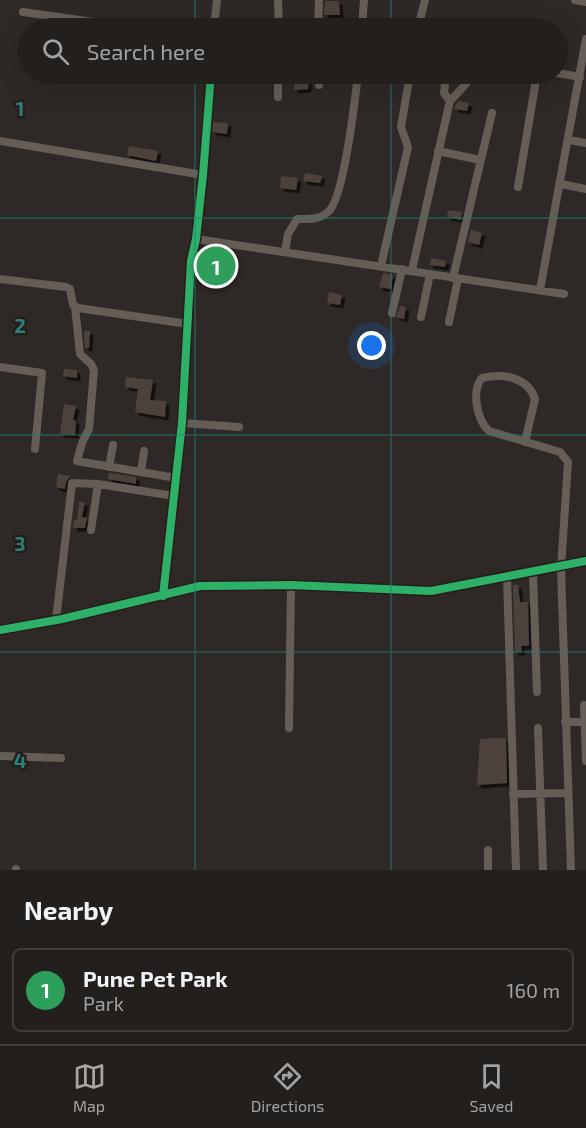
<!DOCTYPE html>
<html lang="en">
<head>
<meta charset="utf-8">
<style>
	:root { --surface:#221f1c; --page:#2e2c29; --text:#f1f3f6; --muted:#a2a2a3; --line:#3f3d3b; --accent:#aaa4a1 }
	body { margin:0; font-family:"Exo 2",sans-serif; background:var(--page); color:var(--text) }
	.you { position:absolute; left:372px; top:346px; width:21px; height:21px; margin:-15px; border:4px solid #fff; border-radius:50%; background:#1a73e8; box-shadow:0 0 0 9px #1a73e833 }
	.badge { display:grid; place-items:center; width:39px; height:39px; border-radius:50%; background:var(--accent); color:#fff; font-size:20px; font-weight:700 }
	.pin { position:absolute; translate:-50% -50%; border:3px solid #fff; box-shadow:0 2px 6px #0006 }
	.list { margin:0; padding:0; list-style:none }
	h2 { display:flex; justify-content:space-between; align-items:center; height:78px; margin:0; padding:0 24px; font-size:26px }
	h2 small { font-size:20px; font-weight:400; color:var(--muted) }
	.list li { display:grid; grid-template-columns:39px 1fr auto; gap:18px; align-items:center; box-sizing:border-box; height:84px; margin:0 12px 12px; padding:0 12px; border:2px solid var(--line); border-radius:9px }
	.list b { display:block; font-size:22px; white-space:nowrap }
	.list p { margin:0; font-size:20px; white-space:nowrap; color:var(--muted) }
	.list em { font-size:20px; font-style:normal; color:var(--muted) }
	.icon { flex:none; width:33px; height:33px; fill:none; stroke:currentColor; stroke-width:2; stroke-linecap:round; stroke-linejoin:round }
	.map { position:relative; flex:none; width:586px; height:870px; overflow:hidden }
	.search { position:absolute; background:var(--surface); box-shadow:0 6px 24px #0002; left:18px; right:18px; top:18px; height:66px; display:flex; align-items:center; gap:15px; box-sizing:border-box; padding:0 21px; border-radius:33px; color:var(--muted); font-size:22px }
	.sheet { height:174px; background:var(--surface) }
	nav { display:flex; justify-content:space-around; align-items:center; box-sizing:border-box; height:84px; border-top:2px solid var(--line); background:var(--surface); font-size:16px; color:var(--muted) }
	nav a { display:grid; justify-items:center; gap:3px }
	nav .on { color:var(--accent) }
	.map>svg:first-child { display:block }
</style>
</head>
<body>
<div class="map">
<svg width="586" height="870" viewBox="0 0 586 870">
	<defs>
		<filter id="shadow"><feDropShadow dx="3.5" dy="3.5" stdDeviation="0" flood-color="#0009"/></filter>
	</defs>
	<rect width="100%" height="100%" fill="#2e2926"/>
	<path fill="#4e423b" filter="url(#shadow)" d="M325 1H339L340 15H324Z
		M309 76 308 89 294 90 295 79Z
		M458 101 469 103 467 111 454 109Z
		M213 122 228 123 227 134 212 132Z
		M129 146 158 151 156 161 127 155Z
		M305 173 322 176 320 183 303 181Z
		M281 176 298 178 296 190 280 188Z
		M448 210 462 212 461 220 447 217Z
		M471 230 482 233 479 245 468 242Z
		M431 258 446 261 445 267 430 265Z
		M383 273 393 275 391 289 379 287Z
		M329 292 342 295 340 305 327 303Z
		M400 306 406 307 404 319 396 317Z
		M84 331H90L89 348H85Z
		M64 369 77 370V378L63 376Z
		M126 377 153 380 150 400 166 401 165 417 135 412 138 389 125 387Z
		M64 404 76 406 73 420 76 421 75 435 60 434Z
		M109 473 136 477V484L108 479Z
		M58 474 70 476 66 482 65 489 56 487Z
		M79 502H85L82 517 87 518 85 528H73L74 520H77Z
		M513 585H518L520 602H528L529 646H521L522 652H515Z
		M496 738H506L507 783 477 785 480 739Z"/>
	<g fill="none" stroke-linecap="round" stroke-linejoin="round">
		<path stroke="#655d56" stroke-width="8" d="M278 0 279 28
			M575 0 586 2
			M23 12 136 28
			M214 28 217 0
			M318 28 319 0
			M362 28 364 0
			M418 28 425 0
			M558 73 580 77
			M319 74V85
			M446 74 444 93 450 101
			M278 97V74
			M569 140 586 143
			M0 141 203 175
			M438 151 480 160
			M561 184 586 189
			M518 187 537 74
			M196 239 564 294
			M285 252 288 234 297 219C308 219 320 220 328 212 344 199 355 99 358 74
			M381 266 408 147 401 127 410 74
			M412 270 449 105 450 101 466 84 471 74
			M453 278 492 113
			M0 279 66 287 70 289 73 305 78 308 188 324
			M540 290 586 39
			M75 307 80 354 91 364 94 370 89 429 82 443 77 461 176 478
			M392 313 402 269
			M421 317 430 274
			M449 322 458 279
			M0 367 42 373 35 449
			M182 423 239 427
			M525 442 535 399C528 377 503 373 482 378 471 391 477 420 489 431L560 452 568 462 561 568 571 870
			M109 467 113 445
			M141 472 144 451
			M91 530 98 484
			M533 573 537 692
			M507 577 516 870
			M163 596 182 423 191 261 196 239 203 175 211 74
			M56 620 72 483 98 484 174 496
			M0 630 62 619 200 586 291 585 431 591 586 561
			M584 705 586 761
			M565 722H585
			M289 728 291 585
			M538 728 543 870
			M0 756 61 758
			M513 794 568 793
			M16 870V869
			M488 870V850"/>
		<g stroke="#271e19" stroke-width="11">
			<path id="cycleway" d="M163 596 182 423 191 261 196 239 203 175 211 74
				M0 630 62 619 200 586 291 585 431 591 586 561"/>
		</g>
		<use href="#cycleway" stroke="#2db169" stroke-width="8"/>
	</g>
	<path fill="none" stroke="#25817a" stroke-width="1.5" stroke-opacity="0.55" d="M195 0V28M391 0V28M195 74V870M391 74V870M0 218H586M0 435H586M0 652H586"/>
	<g font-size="20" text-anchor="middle" font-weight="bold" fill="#25817a" stroke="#271e19" stroke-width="5" stroke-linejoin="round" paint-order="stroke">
		<text x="20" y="116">1</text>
		<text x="20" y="333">2</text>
		<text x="20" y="551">3</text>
		<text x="20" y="768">4</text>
	</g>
</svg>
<div class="you"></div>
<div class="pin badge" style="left:216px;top:266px;background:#2e9e5b">1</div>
<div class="search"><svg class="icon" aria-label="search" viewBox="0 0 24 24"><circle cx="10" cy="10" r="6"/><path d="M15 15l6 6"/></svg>Search here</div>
</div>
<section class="sheet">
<h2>Nearby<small></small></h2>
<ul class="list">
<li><span class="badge" style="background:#2e9e5b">1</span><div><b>Pune Pet Park</b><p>Park</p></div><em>160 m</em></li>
</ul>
</section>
<nav>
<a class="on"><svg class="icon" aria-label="map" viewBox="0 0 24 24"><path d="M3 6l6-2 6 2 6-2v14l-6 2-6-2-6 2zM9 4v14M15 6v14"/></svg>Map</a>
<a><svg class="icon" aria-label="directions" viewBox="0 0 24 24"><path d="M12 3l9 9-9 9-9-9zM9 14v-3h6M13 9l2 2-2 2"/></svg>Directions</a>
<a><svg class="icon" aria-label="saved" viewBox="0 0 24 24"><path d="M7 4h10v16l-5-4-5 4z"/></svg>Saved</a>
</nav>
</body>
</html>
